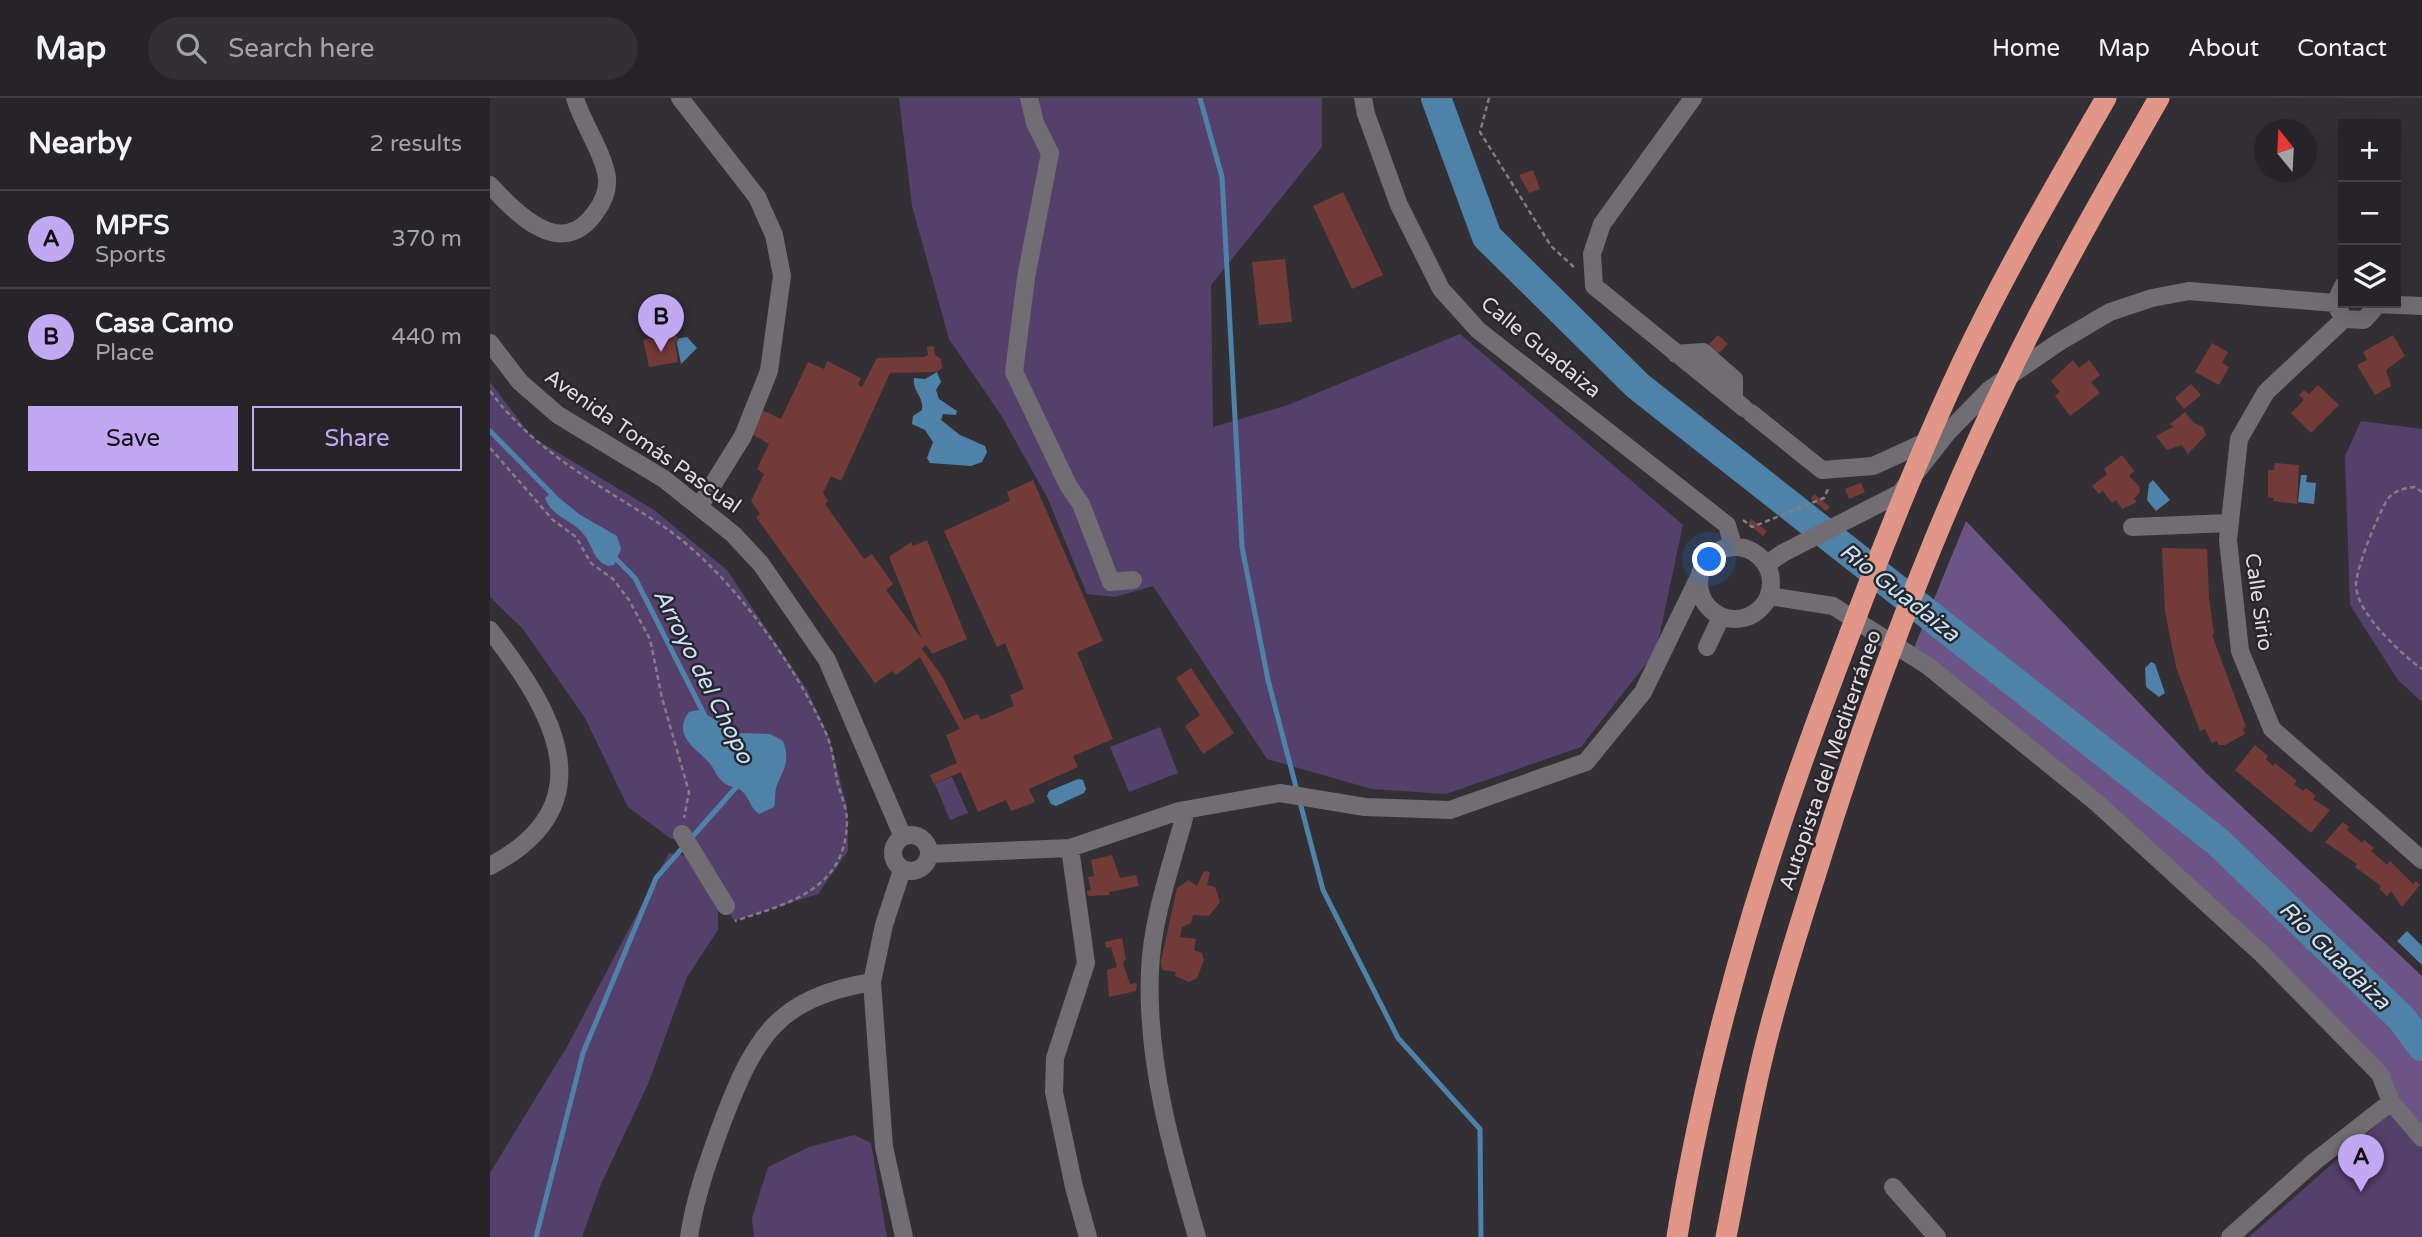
<!DOCTYPE html>
<html lang="en">
<head>
<meta charset="utf-8">
<style>
	:root { --surface:#262428; --page:#323034; --text:#f1f3f6; --muted:#a4a4a8; --line:#424145; --accent:#c2a7f2 }
	body { margin:0; font-family:"Varela Round",sans-serif; background:var(--page); color:var(--text) }
	.controls { position:absolute; right:21px; top:21px; display:grid; overflow:hidden; border-radius:0px; box-shadow:0 7px 28px #0002 }
	.controls button { width:63px; height:63px; display:grid; place-items:center; padding:0; border:0; border-bottom:2px solid var(--line); background:var(--surface); color:var(--text); font:35px sans-serif }
	.compass { position:absolute; left:1764px; top:21px; width:63px; height:63px; border-radius:50%; background:var(--surface); box-shadow:0 7px 28px #0002; rotate:342deg }
	.you { position:absolute; left:1220px; top:462px; width:24px; height:24px; margin:-18px; border:5px solid #fff; border-radius:50%; background:#1a73e8; box-shadow:0 0 0 10px #1a73e833 }
	.badge { display:grid; place-items:center; width:46px; height:46px; border-radius:50%; background:var(--accent); color:#111; font-size:23px; font-weight:700 }
	.pin { position:absolute; translate:-50% -58px; filter:drop-shadow(0 2px 4px #0008) }
	.pin::after { content:''; position:absolute; top:37px; width:24px; height:21px; background:inherit; clip-path:polygon(0 0,100% 0,50% 100%) }
	.list { margin:0; padding:0; list-style:none }
	h2 { display:flex; justify-content:space-between; align-items:center; height:91px; margin:0; padding:0 28px; font-size:30px }
	h2 small { font-size:23px; font-weight:400; color:var(--muted) }
	.list li { display:grid; grid-template-columns:46px 1fr auto; gap:21px; align-items:center; box-sizing:border-box; height:98px; padding:0 28px; border-top:2px solid var(--line) }
	.list b { display:block; font-size:26px; white-space:nowrap }
	.list p { margin:0; font-size:23px; white-space:nowrap; color:var(--muted) }
	.list em { font-size:23px; font-style:normal; color:var(--muted) }
	.actions { display:flex; gap:14px; padding:21px 28px }
	.actions a { flex:1; padding:16px 0; border:2px solid var(--accent); border-radius:0px; text-align:center; font-size:24px; color:var(--accent) }
	.actions .main { background:var(--accent); color:#111 }
	.icon { flex:none; width:38px; height:38px; fill:none; stroke:currentColor; stroke-width:2; stroke-linecap:round; stroke-linejoin:round }
	.map { position:relative; flex:none; width:1932px; height:1139px; overflow:hidden }
	header { display:flex; align-items:center; gap:42px; box-sizing:border-box; height:98px; padding:0 35px; background:var(--surface); border-bottom:2px solid var(--line) }
	header strong { font-size:33px }
	nav { display:flex; gap:38px; margin-inline-start:auto; font-size:24px }
	.search { width:490px; height:63px; background:var(--page); display:flex; align-items:center; gap:18px; box-sizing:border-box; padding:0 24px; border-radius:38px; color:var(--muted); font-size:26px }
	main { display:flex }
	aside { flex:1; background:var(--surface) }
	.map>svg:first-child { display:block }
</style>
</head>
<body>
<header>
<strong>Map</strong>
<div class="search"><svg class="icon" aria-label="search" viewBox="0 0 24 24"><circle cx="10" cy="10" r="6"/><path d="M15 15l6 6"/></svg>Search here</div>
<nav><a>Home</a><a>Map</a><a>About</a><a>Contact</a></nav>
</header>
<main>
<aside>
<h2>Nearby<small>2 results</small></h2>
<ul class="list">
<li><span class="badge">A</span><div><b>MPFS</b><p>Sports</p></div><em>370 m</em></li>
<li><span class="badge">B</span><div><b>Casa Camo</b><p>Place</p></div><em>440 m</em></li>
</ul>
<div class="actions"><a class="main">Save</a><a>Share</a></div>
</aside>
<div class="map">
<svg width="1932" height="1139" viewBox="0 0 1932 1139">
	<rect width="100%" height="100%" fill="#323035"/>
	<path fill="#55406c" d="M409 0H832V49L721 187 723 329 798 307 970 236 1193 427 1166 553 1091 649 956 696 882 691 777 661 663 488 625 499 597 496 557 399 511 317 459 241 422 108Z
		M0 284 42 339 164 412 237 472 316 590 339 639 357 710 358 753 328 796 244 823 204 749 180 740 138 709 95 620 33 531 0 499Z
		M1871 323 1932 331V604L1908 582 1860 507 1855 358Z
		M670 629 688 675 639 694 620 649Z
		M462 679 478 715 460 722 445 686Z
		M179 755 198 758 228 807V832L197 879 158 986 111 1086 92 1139H0V1075L78 947Z
		M1900 1015 1932 1050V1139H1759Z
		M364 1037 381 1045 397 1139H264L262 1120 278 1069 319 1049Z"/>
	<path fill="#6c5586" d="M1476 423 1716 675 1932 878V1039L1890 976 1772 856 1421 557Z"/>
	<path fill="#4f82a8" d="M197 239 207 250 191 266 186 241Z
		M447 274 451 284 446 292 449 301 467 313 466 317 453 316 451 322 470 337 495 348 497 354 492 364 481 368 440 365 437 360 443 344 435 332 422 326 423 318 432 312C434 298 422 293 424 280L435 281Z
		M1811 377H1817L1816 384 1826 385 1824 406 1808 404Z
		M1663 382 1680 402 1666 413 1657 402 1659 386Z
		M62 394 89 416 127 438 131 451 124 467 118 468C103 462 103 449 95 438 83 421 63 421 55 400Z
		M1661 564 1665 566 1675 595 1669 599 1656 589 1655 570Z
		M208 612 250 635 280 636 293 643C300 663 295 668 287 687 284 694 286 702 284 709L269 716C260 710 260 701 253 694 248 689 239 689 234 685 228 680 225 673 221 667 211 653 180 639 199 614Z
		M588 681 593 682 596 691 594 695 566 708 561 706 557 698 559 693Z
		M1917 833 1932 848V867L1907 843Z"/>
	<g fill="none" stroke-linecap="round" stroke-linejoin="round">
		<path stroke="#4f82a8" stroke-width="5" d="M710 0 732 79 752 449 778 582 833 792 908 940 990 1031 991 1139
			M0 333 64 398
			M123 458 145 480 215 618
			M46 1139 93 955 166 780 249 686"/>
		<path stroke="#4f82a8" stroke-width="30" d="M946 0 997 139 1148 288 1728 744 1912 921 1932 948"/>
	</g>
	<path fill="#733b38" d="M1043 72 1050 91 1039 95 1029 77Z
		M853 94 893 177 862 191 823 108Z
		M795 161 802 224 769 227 762 164Z
		M185 235 189 243 185 244 188 264 159 269 153 242Z
		M1228 237 1238 246 1227 257 1217 248Z
		M1903 237 1915 258 1896 272 1901 288 1885 297 1867 267 1877 262 1873 254Z
		M1722 245 1738 254 1732 265 1739 269 1729 287 1705 274Z
		M444 248 445 257 451 261 452 270 447 274 400 275 351 383 341 378 333 395 338 403 335 406 374 461 382 456 403 486 396 492 432 541 399 459 421 444 423 448 437 442 477 541 442 556 436 547 432 551 452 578 474 622 488 616 491 622 524 608 520 597 534 591 515 545 507 549 454 433 520 403 517 394 543 382 613 543 587 554 623 641 583 658 588 669 539 691 545 704 521 713 516 702 488 714 471 674 444 686 440 677 467 665 456 637 470 631 430 559 406 577 402 573 385 585 266 419 270 416 261 403 274 376 267 371 279 346 260 335 272 312 291 321 318 264 334 271 337 263 371 280 368 287 372 289 387 260 434 259 438 257 437 249Z
		M1583 262 1589 270 1599 262 1610 277 1601 284 1610 295 1580 318 1565 298 1570 294 1561 283Z
		M1701 286 1711 297 1694 311 1685 300Z
		M1828 287 1849 307 1821 335 1801 315 1814 302 1809 297 1814 292 1819 296Z
		M1695 314 1704 325 1713 329 1716 337 1698 356 1692 347 1677 352 1666 338 1683 329 1680 326Z
		M1632 357 1644 373 1639 378 1649 388 1650 394 1644 401 1647 404 1632 411 1626 402 1622 405 1613 393 1609 396 1602 388 1617 376 1614 371Z
		M1785 365 1809 367 1807 406 1783 403 1784 400 1778 399V372H1784Z
		M1371 385 1375 394 1359 401 1355 391Z
		M1324 396 1340 409 1336 413 1321 401Z
		M1261 421 1277 433 1273 438 1258 426Z
		M1672 450 1717 451 1719 500 1724 536 1722 537 1756 629 1753 630 1755 636 1735 647H1729L1727 643 1722 645 1715 631 1710 633 1686 569 1675 514Z
		M701 570 744 635 713 656 695 628 710 617 686 580Z
		M1765 647 1778 658 1776 661 1783 668 1785 665 1807 683 1804 686 1813 693 1816 690 1826 698 1823 701 1840 712 1821 735 1745 672Z
		M1853 724 1859 729 1857 732 1872 745 1874 742 1884 750 1881 753 1897 767 1900 763 1923 786 1926 783 1930 787 1912 809 1901 793 1897 798 1889 791 1891 788 1865 769 1867 766 1835 744Z
		M622 757 630 780 646 777 649 788 619 794V797L598 798 597 793 601 792 598 779 604 778 601 762Z
		M714 773 720 774 717 787 725 789 730 804 719 818 703 817 701 825 692 829 690 839 706 841 704 852 712 855 714 862 707 880 699 884 685 878 686 874 672 872 671 863 687 790 699 782 707 788Z
		M632 840 636 862 633 863 634 869 640 886 647 885 646 893 619 899 617 872 627 869 621 849 616 850 615 844Z"/>
	<g fill="none" stroke-linecap="round" stroke-linejoin="round">
		<path stroke="#817f83" stroke-width="2.5" stroke-dasharray="5 3.5" stroke-linecap="butt" d="M999 0 990 34 1061 148 1086 171
			M0 293C44 353 109 387 170 426 237 471 300 559 334 631 342 646 344 666 347 682 350 695 357 710 357 723 356 792 299 805 245 823
			M0 350 63 422 86 439 101 465 123 481 139 502 160 541 172 600 199 694 194 720
			M1932 394 1925 389C1914 390 1903 393 1897 402 1888 417 1865 472 1866 488 1867 515 1911 556 1932 571
			M1253 422 1262 429 1334 400 1339 389"/>
		<path stroke="#706d73" stroke-width="18" d="M190 0 267 99 284 137 292 178 279 273 253 338 209 409
			M539 0 545 25 560 55 536 180 524 274 578 387 591 406 621 484 643 482
			M873 0 876 16 909 107 951 191 988 232 1237 427 1243 448
			M1203 0 1112 126 1102 156 1104 188 1254 310
			M0 87C26 115 71 163 105 115 112 106 118 93 117 80 113 53 93 27 85 0
			M1853 188 1845 205 1854 221 1874 222 1883 212 1885 205
			M1885 206 1932 208
			M1854 221 1776 294 1749 341 1738 442 1750 553 1782 631 1932 762
			M0 245 30 284 68 317 174 381 243 436 271 466 337 562 413 739
			M1186 256 1213 254 1244 281V302
			M1261 315 1332 372 1383 368 1442 341
			M1642 429 1739 425
			M1209 485a36 36 0 1 1 72 0a36 36 0 1 1-72 0Z
			M1277 466 1293 455 1410 395 1458 334 1499 292 1569 244 1620 214 1662 200 1699 193 1845 205
			M1280 498 1343 508 1438 568 1607 705 1772 856 1890 976 1901 1004 1932 1040
			M0 532C63 613 118 706 0 768
			M1217 549 1231 519
			M696 712C683 764 662 818 660 873 656 963 682 1053 707 1139
			M192 736 236 808
			M403 755a18 18 0 1 1 36 0a18 18 0 1 1-36 0Z
			M580 750 596 865 565 960 564 994 584 1089 598 1139
			M439 756 580 750 689 713 790 695 875 709 960 712 1096 664 1153 594 1209 479
			M412 772 394 827 382 884 394 1049 414 1139
			M1403 1089 1447 1139
			M199 1139C205 1099 218 1063 232 1025 265 939 286 900 382 884
			M1740 1139 1824 1064 1901 1004"/>
		<path stroke="#e19688" stroke-width="21" d="M1187 1139C1218 945 1276 755 1346 572 1385 468 1425 365 1472 265 1515 174 1566 87 1616 0
			M1236 1139C1247 1083 1257 1026 1270 970 1285 904 1306 839 1326 775 1379 603 1442 432 1522 270 1567 178 1618 89 1669 0"/>
	</g>
	<g text-anchor="middle" stroke-width="5" stroke-linejoin="round" paint-order="stroke">
		<g font-size="21" fill="#dedce0" stroke="#28262b">
			<text transform="translate(1051 249) rotate(39)" y="7">Calle Guadaiza</text>
			<text transform="translate(153 343) rotate(35)" y="7">Avenida Tomás Pascual</text>
			<text transform="translate(1769 504) rotate(82)" y="7">Calle Sirio</text>
			<text transform="translate(1340 662) rotate(-71)" y="7">Autopista del Mediterráneo</text>
		</g>
		<g font-size="23" font-style="italic" fill="#c8e5fc" stroke="#28262b">
			<text transform="translate(1410 494) rotate(38)" y="8">Rio Guadaiza</text>
			<text transform="translate(214 578) rotate(63)" y="8">Arroyo del Chopo</text>
			<text transform="translate(1845 857) rotate(44)" y="8">Rio Guadaiza</text>
		</g>
	</g>
</svg>
<div class="controls">
<button>+</button>
<button>−</button>
<button><svg class="icon" aria-label="layers" viewBox="0 0 24 24"><path d="M12 4l9 5-9 5-9-5zM3 14l9 5 9-5"/></svg></button>
</div>
<svg class="compass" viewBox="-18 -18 36 36"><path d="M0-13l5 13h-10z" fill="#e53935"/><path d="M0 13l5-13h-10z" fill="#a4a4a8"/></svg>
<div class="you"></div>
<div class="pin badge" style="left:1871px;top:1094px">A</div>
<div class="pin badge" style="left:171px;top:254px">B</div>
</div>
</main>
</body>
</html>
